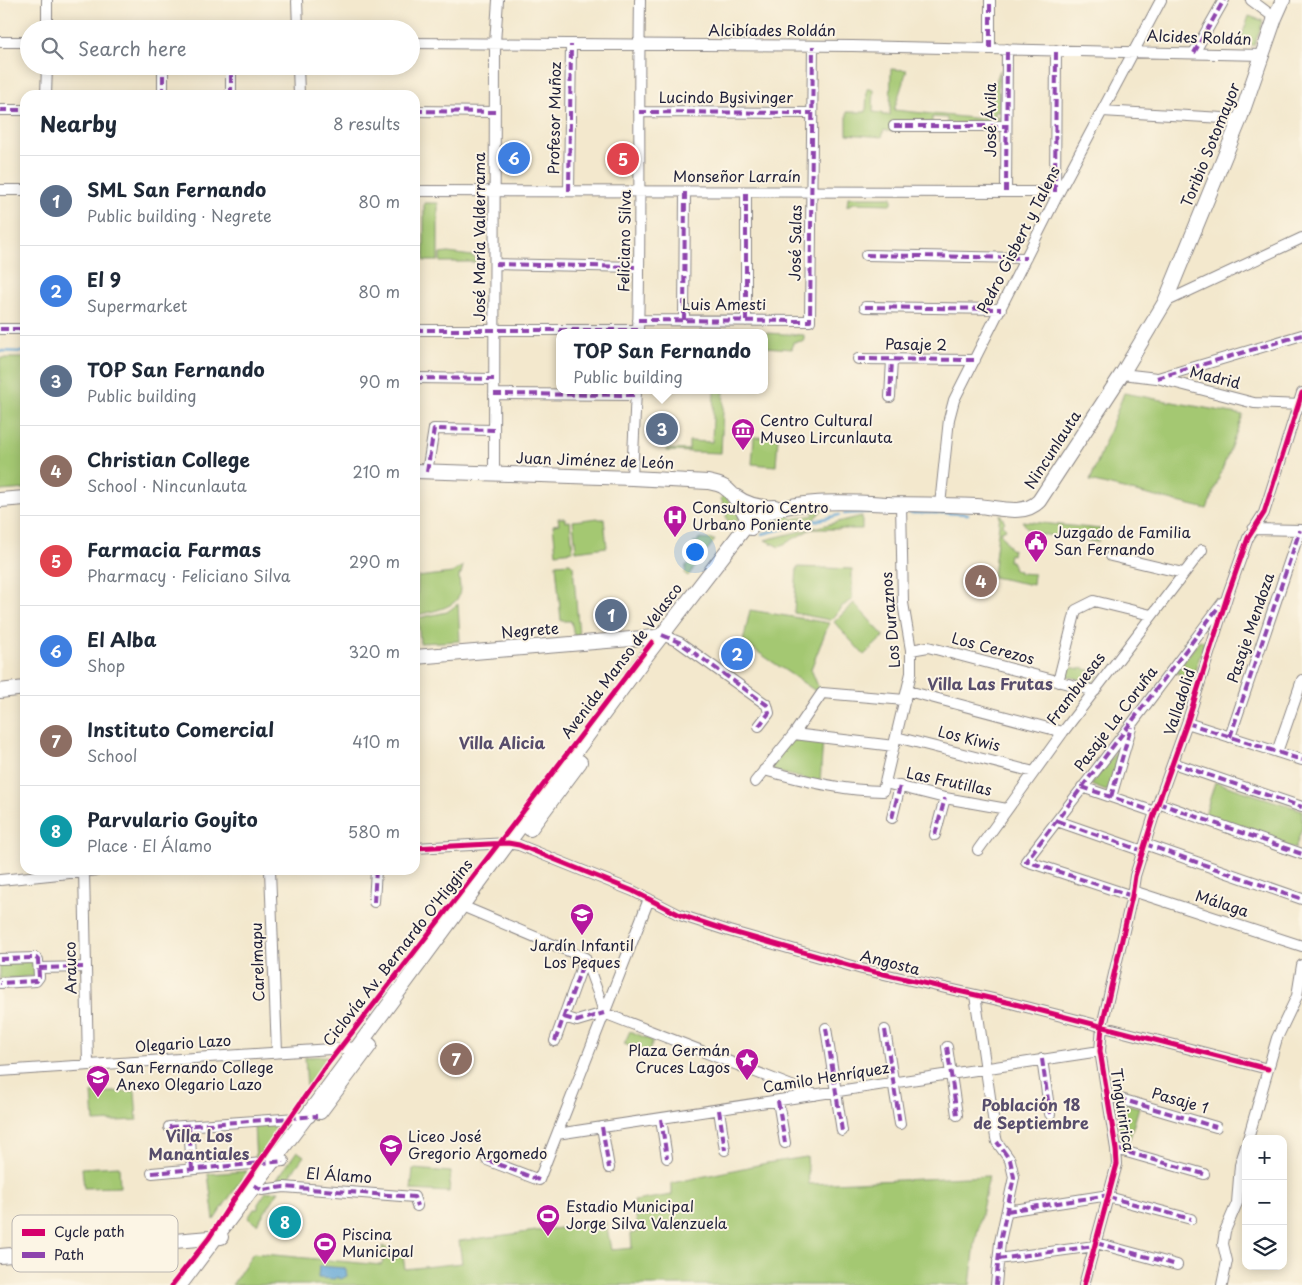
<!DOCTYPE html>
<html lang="en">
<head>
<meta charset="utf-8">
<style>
	:root { --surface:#fff; --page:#f6f6f7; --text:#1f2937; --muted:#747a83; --line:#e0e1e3; --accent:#b5179e }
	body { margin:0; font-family:"Playpen Sans",sans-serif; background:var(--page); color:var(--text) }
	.controls { position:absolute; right:15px; bottom:15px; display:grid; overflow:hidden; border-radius:10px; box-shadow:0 2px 12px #0003 }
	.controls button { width:45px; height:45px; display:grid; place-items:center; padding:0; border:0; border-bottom:1px solid var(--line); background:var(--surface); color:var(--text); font:25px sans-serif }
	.you { position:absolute; left:694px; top:551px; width:18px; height:18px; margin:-12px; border:4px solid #fff; border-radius:50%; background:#1a73e8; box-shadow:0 0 0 8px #1a73e833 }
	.badge { display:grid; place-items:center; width:32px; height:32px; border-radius:50%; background:var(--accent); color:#fff; font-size:16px; font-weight:700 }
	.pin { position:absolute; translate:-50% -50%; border:2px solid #fff; box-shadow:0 1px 5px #0006 }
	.popup { position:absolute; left:556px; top:329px; width:212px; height:65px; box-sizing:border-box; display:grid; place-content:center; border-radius:10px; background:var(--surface); filter:drop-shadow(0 1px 4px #0005); font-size:16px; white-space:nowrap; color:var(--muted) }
	.popup b { font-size:19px; color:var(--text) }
	.popup::after { content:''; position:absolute; left:50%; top:100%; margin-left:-10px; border:10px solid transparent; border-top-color:var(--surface) }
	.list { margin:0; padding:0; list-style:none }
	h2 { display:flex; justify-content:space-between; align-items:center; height:65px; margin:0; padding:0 20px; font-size:21px }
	h2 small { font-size:16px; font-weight:400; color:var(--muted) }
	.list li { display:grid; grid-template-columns:32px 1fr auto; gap:15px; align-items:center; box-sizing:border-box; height:90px; padding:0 20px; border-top:1px solid var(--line) }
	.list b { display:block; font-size:19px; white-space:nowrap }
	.list p { margin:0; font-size:16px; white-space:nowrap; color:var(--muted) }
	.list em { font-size:16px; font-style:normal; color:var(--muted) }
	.icon { flex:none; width:28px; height:28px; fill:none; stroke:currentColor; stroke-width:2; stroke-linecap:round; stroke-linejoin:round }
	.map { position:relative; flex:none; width:1302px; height:1285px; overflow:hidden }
	.search { position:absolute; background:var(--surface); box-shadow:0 2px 12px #0003; left:20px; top:20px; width:400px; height:55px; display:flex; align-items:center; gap:12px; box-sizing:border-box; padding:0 18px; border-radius:28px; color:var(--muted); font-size:19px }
	.panel { position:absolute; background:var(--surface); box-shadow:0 2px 12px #0003; left:20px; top:90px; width:400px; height:785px; border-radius:15px }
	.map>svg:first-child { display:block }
</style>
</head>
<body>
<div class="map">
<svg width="1302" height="1285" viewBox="0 0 1302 1285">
	<rect width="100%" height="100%" fill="#fcf5e5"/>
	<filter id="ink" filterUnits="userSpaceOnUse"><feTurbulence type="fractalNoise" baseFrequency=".02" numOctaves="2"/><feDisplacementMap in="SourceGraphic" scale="10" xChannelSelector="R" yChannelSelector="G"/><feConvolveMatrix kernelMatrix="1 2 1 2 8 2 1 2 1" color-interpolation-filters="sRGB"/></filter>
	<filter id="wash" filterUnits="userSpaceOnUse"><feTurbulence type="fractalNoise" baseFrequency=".0096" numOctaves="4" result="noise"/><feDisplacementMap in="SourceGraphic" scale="20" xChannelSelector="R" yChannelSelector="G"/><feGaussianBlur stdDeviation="1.12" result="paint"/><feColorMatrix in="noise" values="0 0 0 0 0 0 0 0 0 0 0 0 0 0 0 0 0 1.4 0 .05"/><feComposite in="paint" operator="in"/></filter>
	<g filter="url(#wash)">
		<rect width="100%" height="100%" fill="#f3e8cd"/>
		<path fill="#a4c872" stroke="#637556" d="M1249 16 1263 21 1254 46 1240 41Z
			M891 69 907 70 894 110 982 119 1000 70 998 91 1000 92V112H995V116L1000 117V122L947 124V118L932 117V124H893L892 132 884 130 882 137 847 134V112H866L867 89H874L873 112 882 113V115H890Z
			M848 197H892V204L854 203 847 206Z
			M424 203H438V261H424Z
			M448 253 472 256 481 262H440V254Z
			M765 333 804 335V341L793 342 792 349 765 347Z
			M0 358H25V489L0 491Z
			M714 390H724L721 453 666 451V449L689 450V441L712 442Z
			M1124 393 1243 415 1207 509 1090 481Z
			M754 437 778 438 776 466 752 464Z
			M724 495 741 516 730 529 721 498Z
			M824 508 813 520 762 530C762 518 777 516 787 513L792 519 814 515 811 509Z
			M1000 514 1005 522 1003 524 1006 529 1000 532 1011 550 1013 549 1012 555 1009 554 1008 561H1012L1014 570 1019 571V573L1034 574 1033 585 993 577Z
			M862 516V529H811L779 547 765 540Z
			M558 518H565V522L570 521 573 551 556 553 553 525 559 524Z
			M598 518 599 519H604L607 547 576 551 573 521Z
			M1022 521 1100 529 1098 542 1039 534 1028 529Z
			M698 539 715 540 688 576 685 574 686 565H691L692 559H694V542H698Z
			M570 563 573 566 579 635 574 636 571 621H561L556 564Z
			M463 566 461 574 459 575C459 581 461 589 459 595 456 608 429 612 417 615L418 577 452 573Z
			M797 567 852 569V600L841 607V609L830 620 794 613Z
			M854 603 884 636 864 655 834 622Z
			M458 604 460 641 420 643 418 618 447 612Z
			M750 610 829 623 811 669 819 689 817 692 743 642Z
			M1200 640 1204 641V644L1192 679 1175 672Z
			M1065 666 1080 669 1081 668 1100 673 1092 683 1063 675Z
			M793 738 823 739 820 783 774 771 771 763Z
			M1117 751 1120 753 1109 789 1106 791 1091 785Z
			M1215 782 1302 810V828L1295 849 1204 818Z
			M34 961 36 976 0 979V963Z
			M630 1031 653 1041 648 1054 624 1044Z
			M329 1056 307 1089 305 1057Z
			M135 1091 137 1120 94 1122 92 1093Z
			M1122 1103 1139 1107 1127 1148 1122 1146 1119 1122 1120 1110 1117 1104Z
			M284 1122 256 1161 254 1125Z
			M297 1151 304 1156 284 1184 275 1182Z
			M807 1157 809 1184 989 1176 975 1244 970 1285H232L253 1253 381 1265 383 1262 382 1246 403 1256 405 1269 462 1263 459 1241 606 1222 611 1250 632 1248 631 1234 638 1232 634 1201 672 1195V1183L767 1163Z
			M119 1166 120 1187 84 1188 82 1168Z
			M413 1169 451 1172 449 1192 411 1190Z
			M247 1171 214 1220 208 1174Z
			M279 1191 257 1224 248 1218 254 1209H258V1204L266 1192Z"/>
		<path fill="#5fa5d5" stroke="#406488" d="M319 1266 344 1268 346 1270 347 1276 341 1279 337 1277 334 1279 318 1278Z"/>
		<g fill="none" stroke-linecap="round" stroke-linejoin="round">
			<path stroke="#5fa5d5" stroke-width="2.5" d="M0 351 25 352
				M875 512H884
				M886 512H891
				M910 513H931
				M933 513H943
				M945 513 968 514
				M844 514 873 512
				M762 534 839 515"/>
		</g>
	</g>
	<g filter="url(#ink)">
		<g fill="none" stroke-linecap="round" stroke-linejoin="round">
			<g stroke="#8a8584" stroke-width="12">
				<path id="street" d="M47 0V29
					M297 0 298 29
					M1251 0 1275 18
					M0 42H29
					M411 43 852 46 1263 55
					M990 48V0
					M1194 53 1224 0
					M298 66 299 95
					M46 95 47 66
					M163 95V66
					M231 95V66
					M0 110H25
					M415 111 495 112
					M1102 111 1240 119
					M639 112 812 113
					M894 126H1006
					M0 190H25
					M415 191 1059 192
					M569 191 571 45
					M1006 192 1007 49
					M1055 192 1056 50
					M866 255 1026 258
					M495 264 639 267
					M1165 302 1302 238
					M865 307 1001 309
					M638 320 810 321 813 46
					M684 320 685 192
					M746 321V193
					M0 329H25
					M415 330H638
					M638 333C641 222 638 111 640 0
					M858 359 975 360
					M1122 374 1157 378 1254 403 1302 405
					M415 378 494 379
					M1158 378 1302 335
					M494 394 636 395
					M890 397 892 360
					M427 472 434 429 494 430
					M494 474 495 43 498 0
					M632 478 636 390
					M940 505 949 419 954 400 1059 192 1161 0
					M1253 529 1302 530
					M1111 556 1183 573
					M662 635 679 642 767 705 769 713 759 726
					M911 650 928 647 1095 691
					M1058 682 1076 610 1094 601 1151 615
					M908 691 1063 732
					M1187 723 1302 760
					M794 734 894 746
					M896 737 1034 772
					M1230 737 1300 530
					M1277 752 1302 680
					M1173 763 1302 807
					M764 770C803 780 842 791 883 791L911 673V650L903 603 901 504
					M755 782 794 734 822 693 905 700
					M885 783 945 798 1007 809
					M1082 787 1155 812
					M1111 797 1131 728
					M1158 803 1302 854
					M892 818 900 786
					M1057 821 1143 851
					M935 835 945 798
					M1145 844 1302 899
					M415 848 508 843 519 845 633 891 680 915 729 931 862 969 1011 1003 1268 1069
					M978 850 1063 732 1202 550
					M84 870 88 1065
					M270 870 277 1052
					M0 880 99 870
					M1133 891 1302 946
					M1132 896 1026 861 1133 722 1223 602
					M374 902 376 870
					M462 906 585 958 598 993 604 1013 815 1095
					M0 959 36 958 38 960 39 977 36 981 0 983
					M39 968 86 967
					M975 995 996 1138 997 1142 1010 1160 1014 1177 1000 1242 996 1285
					M564 1017 577 1021 604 1013
					M826 1028 842 1131
					M885 1030 900 1124
					M555 1041 585 958
					M947 1047 957 1115
					M1042 1059 1050 1114
					M0 1071 361 1047
					M1107 1095 1216 1127
					M778 1101 785 1143
					M719 1110 725 1150
					M661 1119 667 1158
					M189 1126 192 1169
					M169 1127 310 1117
					M602 1127 609 1168
					M557 1134 1100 1051
					M1248 1139 1277 1038 1297 996 1302 965
					M1116 1149 1204 1174
					M487 1160 539 1180 649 899
					M152 1173 284 1161
					M254 1185 262 1190 284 1187 414 1197 417 1206
					M1108 1197 1191 1219
					M1007 1211 1109 1195
					M1096 1243 1177 1265
					M998 1259 1095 1246
					M1084 1285 1117 1164 1116 1149 1100 1051 1102 1026 1132 896 1135 876 1155 812 1187 723 1228 594 1248 538 1264 513 1302 393
					M1222 1285 1227 1261 1223 1244 1225 1231 1237 1203 1240 1165 1246 1146"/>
			</g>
			<g stroke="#8a8584" stroke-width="16">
				<path id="secondary" d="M415 471 632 478 708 482C713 483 719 484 724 487 735 494 747 515 751 528
					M735 496C747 505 760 508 775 507
					M0 500 25 498
					M415 657 655 637 666 634
					M0 691 25 688
					M530 829 580 762
					M320 1112 370 1045
					M0 1256 221 1237
					M180 1285 306 1117 649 652 749 522C784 497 849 502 890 504 919 504 948 505 977 506 998 507 1023 517 1039 501L1122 374 1165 302 1240 119 1275 18 1283 0"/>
			</g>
			<use href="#street" stroke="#fff" stroke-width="10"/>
			<use href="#secondary" stroke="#fff" stroke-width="14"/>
			<path stroke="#8e44ad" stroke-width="4" stroke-dasharray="8 4" stroke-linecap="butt" d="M990 48V0
				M1194 53 1224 0
				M163 95V66
				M231 95V66
				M0 110H25
				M415 111 495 112
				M639 112 812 113
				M894 126H1006
				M569 191 571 45
				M1006 192 1007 49
				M1055 192 1056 50
				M866 255 1026 258
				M495 264 639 267
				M865 307 1001 309
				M638 320 810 321 813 46
				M684 320 685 192
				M746 321V193
				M0 329H25
				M415 330H638
				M858 359 975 360
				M415 378 494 379
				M1157 378 1302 335
				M494 394 636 395
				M890 397 892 360
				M427 472 434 429 494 430
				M662 635 679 642 767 705 769 713 759 726
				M1187 723 1302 760
				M1230 737 1300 530
				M1173 763 1302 807
				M1082 787 1155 812
				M1111 797 1131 727
				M1158 803 1302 854
				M892 818 900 786
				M1057 821 1143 851
				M935 835 945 798
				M1145 844 1302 899
				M1132 896 1026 861 1220 605
				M374 902 376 870
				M0 959 36 958 38 960 39 977 36 981 0 983
				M39 968 86 967
				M564 1017 577 1021 604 1013
				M826 1028 842 1131
				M885 1030 900 1124
				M555 1041 585 958
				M947 1047 957 1115
				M1042 1059 1050 1114
				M1107 1095 1216 1127
				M778 1101 785 1143
				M719 1110 725 1150
				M661 1119 667 1158
				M189 1126 192 1169
				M169 1127 317 1116
				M602 1127 609 1168
				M1116 1149 1204 1174
				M487 1160 539 1180
				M152 1173 284 1161
				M254 1185 262 1190 284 1187 414 1197 417 1206
				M1108 1197 1191 1219
				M1007 1211 1109 1195
				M1096 1243 1177 1265
				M998 1259 1095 1246
				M996 1285 1000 1242 1014 1177 1010 1160 997 1142"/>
			<g stroke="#fcf5e5" stroke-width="8">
				<path id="cycleway" d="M415 848 508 843 519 845 633 891 680 915 729 931 862 969 1011 1003 1268 1069
					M172 1285 209 1238 232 1202 326 1066 499 843 652 642
					M1084 1285 1117 1164 1116 1149 1100 1051 1102 1026 1132 896 1135 876 1155 812 1187 723 1228 594 1248 538 1264 513 1302 393"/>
			</g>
			<use href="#cycleway" stroke="#d6006c" stroke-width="5"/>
		</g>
	</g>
	<defs>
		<g id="museum-pin" transform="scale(1.25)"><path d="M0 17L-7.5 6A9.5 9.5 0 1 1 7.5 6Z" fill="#b5179e" stroke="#fcf5e5"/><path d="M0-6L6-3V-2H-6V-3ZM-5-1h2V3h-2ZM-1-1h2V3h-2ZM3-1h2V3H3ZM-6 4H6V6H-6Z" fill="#fff"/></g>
		<g id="hospital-pin" transform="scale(1.25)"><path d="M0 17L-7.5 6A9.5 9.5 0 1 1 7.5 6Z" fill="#b5179e" stroke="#fcf5e5"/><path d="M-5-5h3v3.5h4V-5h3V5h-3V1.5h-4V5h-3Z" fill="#fff"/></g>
		<g id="civic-pin" transform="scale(1.25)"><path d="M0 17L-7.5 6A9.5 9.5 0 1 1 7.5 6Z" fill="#b5179e" stroke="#fcf5e5"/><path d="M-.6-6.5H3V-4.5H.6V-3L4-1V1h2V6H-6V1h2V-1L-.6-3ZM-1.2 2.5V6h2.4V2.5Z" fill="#fff"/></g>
		<g id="school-pin" transform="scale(1.25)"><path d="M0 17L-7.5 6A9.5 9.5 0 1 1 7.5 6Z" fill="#b5179e" stroke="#fcf5e5"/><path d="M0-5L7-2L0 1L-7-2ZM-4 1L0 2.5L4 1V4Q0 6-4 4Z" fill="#fff"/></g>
		<g id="sight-pin" transform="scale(1.25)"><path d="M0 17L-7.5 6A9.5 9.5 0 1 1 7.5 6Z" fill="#b5179e" stroke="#fcf5e5"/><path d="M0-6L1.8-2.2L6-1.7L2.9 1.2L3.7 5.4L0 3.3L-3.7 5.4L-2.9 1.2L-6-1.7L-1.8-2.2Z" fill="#fff"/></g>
		<g id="stadium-pin" transform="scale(1.25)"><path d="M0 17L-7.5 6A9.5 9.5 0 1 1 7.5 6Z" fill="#b5179e" stroke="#fcf5e5"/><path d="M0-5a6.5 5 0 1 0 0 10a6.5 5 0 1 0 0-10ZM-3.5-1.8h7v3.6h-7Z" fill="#fff"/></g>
	</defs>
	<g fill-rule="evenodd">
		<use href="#museum-pin" x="743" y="430"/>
		<use href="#hospital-pin" x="675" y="517"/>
		<use href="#civic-pin" x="1036" y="542"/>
		<use href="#school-pin" x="582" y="915"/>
		<use href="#sight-pin" x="747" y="1060"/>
		<use href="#school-pin" x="98" y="1077"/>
		<use href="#school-pin" x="391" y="1146"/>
		<use href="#stadium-pin" x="548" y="1216"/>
		<use href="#stadium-pin" x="325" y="1244"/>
	</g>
	<g text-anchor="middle" stroke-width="4" stroke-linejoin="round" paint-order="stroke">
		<g font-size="15" fill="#22223b" stroke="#fcf5e5">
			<text x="772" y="36">Alcibíades Roldán</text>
			<text transform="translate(1199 38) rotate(2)" y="5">Alcides Roldán</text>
			<text x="726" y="103">Lucindo Bysivinger</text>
			<text transform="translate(555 118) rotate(-89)" y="5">Profesor Muñoz</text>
			<text transform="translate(991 120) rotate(-90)" y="5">José Ávila</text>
			<text transform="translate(1211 145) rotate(-68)" y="5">Toribio Sotomayor</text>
			<text x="737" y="182">Monseñor Larraín</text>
			<text transform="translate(480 237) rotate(-90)" y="5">José María Valderrama</text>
			<text transform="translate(1019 240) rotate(-63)" y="5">Pedro Gisbert y Talens</text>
			<text transform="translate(625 241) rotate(-89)" y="5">Feliciano Silva</text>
			<text transform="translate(796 243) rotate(-89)" y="5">José Salas</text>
			<text x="724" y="310">Luis Amesti</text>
			<text transform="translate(916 345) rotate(1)" y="5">Pasaje 2</text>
			<text transform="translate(1215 378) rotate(14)" y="5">Madrid</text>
			<text transform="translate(1053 450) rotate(-57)" y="5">Nincunlauta</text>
			<text transform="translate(595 461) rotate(2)" y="5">Juan Jiménez de León</text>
			<text transform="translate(891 620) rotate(-95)" y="5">Los Duraznos</text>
			<text transform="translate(1251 628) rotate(-71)" y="5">Pasaje Mendoza</text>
			<text transform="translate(530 631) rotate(-5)" y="5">Negrete</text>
			<text transform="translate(993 649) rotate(15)" y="5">Los Cerezos</text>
			<text transform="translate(622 661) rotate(-53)" y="5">Avenida Manso de Velasco</text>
			<text transform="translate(1076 689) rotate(-53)" y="5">Frambuesas</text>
			<text transform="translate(1180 702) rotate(-72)" y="5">Valladolid</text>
			<text transform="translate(1116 719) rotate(-53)" y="5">Pasaje La Coruña</text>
			<text transform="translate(969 739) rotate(14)" y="5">Los Kiwis</text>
			<text transform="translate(949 782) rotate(12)" y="5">Las Frutillas</text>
			<text transform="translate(1222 904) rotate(18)" y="5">Málaga</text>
			<text transform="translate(398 953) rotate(-52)" y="5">Ciclovía Av. Bernardo O'Higgins</text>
			<text transform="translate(258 962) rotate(-92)" y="5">Carelmapu</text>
			<text transform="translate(890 963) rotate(14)" y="5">Angosta</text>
			<text transform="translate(71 968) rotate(-91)" y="5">Arauco</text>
			<text transform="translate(183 1044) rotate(-4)" y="5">Olegario Lazo</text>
			<text transform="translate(826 1078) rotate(-9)" y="5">Camilo Henríquez</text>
			<text transform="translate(1180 1101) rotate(16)" y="5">Pasaje 1</text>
			<text transform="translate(1122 1110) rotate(81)" y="5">Tinguiririca</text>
			<text transform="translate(339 1176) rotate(4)" y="5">El Álamo</text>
		</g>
		<g font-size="15" fill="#22223b" stroke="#fcf5e5" text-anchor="start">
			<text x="760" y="426">Centro Cultural<tspan x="760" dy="17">Museo Lircunlauta</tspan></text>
			<text x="692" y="513">Consultorio Centro<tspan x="692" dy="17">Urbano Poniente</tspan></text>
			<text x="1054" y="538">Juzgado de Familia<tspan x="1054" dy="17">San Fernando</tspan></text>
			<text x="582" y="951" text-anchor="middle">Jardín Infantil<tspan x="582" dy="17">Los Peques</tspan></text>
			<text x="730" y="1056" text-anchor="end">Plaza Germán<tspan x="730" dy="17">Cruces Lagos</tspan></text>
			<text x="116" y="1073">San Fernando College<tspan x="116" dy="17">Anexo Olegario Lazo</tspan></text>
			<text x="408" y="1142">Liceo José<tspan x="408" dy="17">Gregorio Argomedo</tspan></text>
			<text x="566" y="1212">Estadio Municipal<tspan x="566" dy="17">Jorge Silva Valenzuela</tspan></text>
			<text x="342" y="1240">Piscina<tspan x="342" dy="17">Municipal</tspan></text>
		</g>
		<g font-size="16" font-weight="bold" fill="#574d6c" stroke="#fcf5e5">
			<text x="990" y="690">Villa Las Frutas</text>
			<text x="502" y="749">Villa Alicia</text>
			<text x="1031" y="1111">Población 18<tspan x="1031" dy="18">de Septiembre</tspan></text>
			<text x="199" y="1142">Villa Los<tspan x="199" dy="18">Manantiales</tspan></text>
		</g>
	</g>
	<rect x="12" y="1215" width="166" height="57" rx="8" fill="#fcf5e5" stroke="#bbb6b2" stroke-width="1"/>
	<rect x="22" y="1229" width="23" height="7" fill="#d6006c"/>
	<rect x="22" y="1252" width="23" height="6" fill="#8e44ad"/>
	<g font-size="14" fill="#22223b">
		<text x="54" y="1237">Cycle path</text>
		<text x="54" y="1260">Path</text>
	</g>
</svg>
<div class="controls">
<button>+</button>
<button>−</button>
<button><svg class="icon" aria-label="layers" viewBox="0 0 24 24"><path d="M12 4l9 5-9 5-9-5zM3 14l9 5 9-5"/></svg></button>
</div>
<div class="you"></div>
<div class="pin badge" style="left:611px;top:615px;background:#5c6f8a">1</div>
<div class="pin badge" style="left:737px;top:654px;background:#3f7fe0">2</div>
<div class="pin badge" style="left:662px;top:429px;background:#5c6f8a">3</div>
<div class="popup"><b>TOP San Fernando</b>Public building</div>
<div class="pin badge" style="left:981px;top:581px;background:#8d6e63">4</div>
<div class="pin badge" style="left:623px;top:159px;background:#e0444e">5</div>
<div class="pin badge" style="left:514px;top:158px;background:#3f7fe0">6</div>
<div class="pin badge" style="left:456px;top:1059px;background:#8d6e63">7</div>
<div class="pin badge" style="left:285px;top:1222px;background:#0f9aa8">8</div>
<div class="search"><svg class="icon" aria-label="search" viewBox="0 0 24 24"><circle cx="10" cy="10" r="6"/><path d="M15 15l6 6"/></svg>Search here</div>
<section class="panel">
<h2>Nearby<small>8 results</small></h2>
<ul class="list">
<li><span class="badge" style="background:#5c6f8a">1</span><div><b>SML San Fernando</b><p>Public building · Negrete</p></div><em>80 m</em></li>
<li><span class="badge" style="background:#3f7fe0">2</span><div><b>El 9</b><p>Supermarket</p></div><em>80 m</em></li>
<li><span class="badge" style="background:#5c6f8a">3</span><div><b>TOP San Fernando</b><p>Public building</p></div><em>90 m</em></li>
<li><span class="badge" style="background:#8d6e63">4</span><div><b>Christian College</b><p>School · Nincunlauta</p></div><em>210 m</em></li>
<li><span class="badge" style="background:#e0444e">5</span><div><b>Farmacia Farmas</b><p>Pharmacy · Feliciano Silva</p></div><em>290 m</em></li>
<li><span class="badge" style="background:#3f7fe0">6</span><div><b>El Alba</b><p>Shop</p></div><em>320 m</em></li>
<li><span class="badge" style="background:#8d6e63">7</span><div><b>Instituto Comercial</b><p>School</p></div><em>410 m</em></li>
<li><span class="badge" style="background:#0f9aa8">8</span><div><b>Parvulario Goyito</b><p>Place · El Álamo</p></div><em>580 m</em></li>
</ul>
</section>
</div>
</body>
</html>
